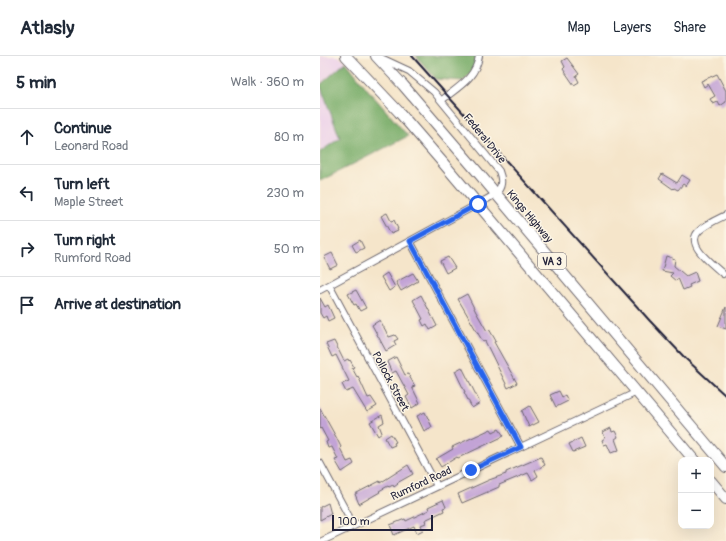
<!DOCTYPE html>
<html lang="en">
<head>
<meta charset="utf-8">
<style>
	:root { --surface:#fff; --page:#f2f2f3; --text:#1f2937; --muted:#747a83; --line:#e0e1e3 }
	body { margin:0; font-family:Pangolin,sans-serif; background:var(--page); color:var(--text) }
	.controls { position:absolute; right:12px; bottom:12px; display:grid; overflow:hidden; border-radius:8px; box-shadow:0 4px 16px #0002 }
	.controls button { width:36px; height:36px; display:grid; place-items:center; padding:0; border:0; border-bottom:1px solid var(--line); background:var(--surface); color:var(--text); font:20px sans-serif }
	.scale { position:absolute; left:12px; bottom:10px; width:101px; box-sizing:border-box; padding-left:4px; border:2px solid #22223b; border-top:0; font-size:11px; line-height:14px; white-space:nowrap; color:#22223b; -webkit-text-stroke:3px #fcf5e5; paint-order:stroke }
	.stop { position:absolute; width:12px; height:12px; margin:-9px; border:3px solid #2563eb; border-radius:50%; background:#fff }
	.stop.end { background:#2563eb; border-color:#fff; box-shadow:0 1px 4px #0008 }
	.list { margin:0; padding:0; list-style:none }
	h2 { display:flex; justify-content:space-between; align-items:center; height:52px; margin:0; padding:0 16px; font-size:17px }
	h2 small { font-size:13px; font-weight:400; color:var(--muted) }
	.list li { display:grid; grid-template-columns:26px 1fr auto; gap:12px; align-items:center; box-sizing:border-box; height:56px; padding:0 16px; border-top:1px solid var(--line) }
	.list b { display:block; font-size:15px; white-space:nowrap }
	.list p { margin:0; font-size:13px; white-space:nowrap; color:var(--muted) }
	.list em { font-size:13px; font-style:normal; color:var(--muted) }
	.icon { flex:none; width:22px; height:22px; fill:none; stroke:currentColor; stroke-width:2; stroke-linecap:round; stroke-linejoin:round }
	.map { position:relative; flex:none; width:406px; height:485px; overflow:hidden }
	header { display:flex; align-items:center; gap:24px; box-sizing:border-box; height:56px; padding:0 20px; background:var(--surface); border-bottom:1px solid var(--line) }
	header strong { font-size:19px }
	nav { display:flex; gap:22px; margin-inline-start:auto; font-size:14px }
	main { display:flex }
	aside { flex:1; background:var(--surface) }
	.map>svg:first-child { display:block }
</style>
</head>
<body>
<header>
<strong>Atlasly</strong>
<nav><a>Map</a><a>Layers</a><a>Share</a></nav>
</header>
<main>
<aside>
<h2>5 min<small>Walk · 360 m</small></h2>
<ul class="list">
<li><svg class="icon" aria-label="ahead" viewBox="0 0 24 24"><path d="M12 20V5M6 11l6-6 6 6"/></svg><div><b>Continue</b><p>Leonard Road</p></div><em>80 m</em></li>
<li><svg class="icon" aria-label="left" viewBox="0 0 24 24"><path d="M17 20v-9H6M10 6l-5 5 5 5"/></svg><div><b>Turn left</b><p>Maple Street</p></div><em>230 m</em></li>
<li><svg class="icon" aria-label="right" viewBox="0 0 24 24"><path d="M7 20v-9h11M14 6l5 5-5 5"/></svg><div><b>Turn right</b><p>Rumford Road</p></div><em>50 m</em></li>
<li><svg class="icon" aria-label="arrive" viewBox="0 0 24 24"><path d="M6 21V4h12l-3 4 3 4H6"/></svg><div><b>Arrive at destination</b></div></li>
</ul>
</aside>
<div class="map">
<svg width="406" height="485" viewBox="0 0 406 485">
	<rect width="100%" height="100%" fill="#fcf5e5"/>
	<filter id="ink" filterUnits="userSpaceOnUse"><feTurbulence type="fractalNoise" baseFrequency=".025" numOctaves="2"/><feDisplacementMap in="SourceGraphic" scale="8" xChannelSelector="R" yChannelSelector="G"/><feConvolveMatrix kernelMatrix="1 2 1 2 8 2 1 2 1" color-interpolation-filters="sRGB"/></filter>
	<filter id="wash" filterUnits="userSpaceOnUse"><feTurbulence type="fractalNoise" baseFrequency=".012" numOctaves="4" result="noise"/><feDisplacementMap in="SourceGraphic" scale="16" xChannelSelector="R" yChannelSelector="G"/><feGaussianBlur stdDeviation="0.9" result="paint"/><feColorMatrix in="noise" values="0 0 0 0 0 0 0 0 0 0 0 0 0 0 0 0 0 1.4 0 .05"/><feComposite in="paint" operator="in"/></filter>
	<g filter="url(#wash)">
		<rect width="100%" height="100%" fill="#f5e5ca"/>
		<path fill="#ecd1ea" d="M0 0H18L26 6 0 28Z
			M0 29 20 82 0 96Z"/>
		<path fill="#77ac68" stroke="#4c6752" d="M96 0H157L153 15 143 25 116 23Z
			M26 6 48 34 88 80 0 125V96L20 82 0 29Z"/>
		<g id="blocks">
			<path fill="#c2a3d6" d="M247 2 259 18 256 20 259 26 254 29 243 13 245 11 242 5Z
				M397 18 406 35V46L400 50 398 46 393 48 390 43 395 40 388 28 384 31 381 25Z
				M342 118 357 127 362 119 370 124 366 130 363 128 358 134 354 132 353 133 339 123Z
				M67 157 71 165 74 164 78 173H77L78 175 71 178 61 160Z
				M40 184 44 192 36 196 32 189Z
				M12 197 18 209 10 213 4 201Z
				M346 200 355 203 354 210 366 220 375 216 378 225 369 229 370 231 363 234 358 222 356 225 350 220 353 217 342 215Z
				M128 201 135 212 126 217 120 205Z
				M67 217 75 231 69 235 61 221Z
				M93 217 98 225 81 235 76 226Z
				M36 234 46 252 40 255 36 248 34 249 28 238Z
				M147 238 156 256 167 275 169 273 176 285 174 286 197 327 188 332 165 285 163 286 138 243Z
				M101 239 117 270 110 274 107 268 104 270 101 264 103 263 93 244Z
				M0 242 5 251 8 249 14 262 8 265 6 260 3 262 0 257Z
				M406 251V273L398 270Z
				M60 264 69 281 75 279 78 283 74 285 76 289 66 295 52 269Z
				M14 285 24 305 28 303 29 305 30 304 34 311 32 312 37 321 38 320 48 342 51 341 57 350 47 356 33 333 26 336 22 328 29 325 16 299 12 301 6 288Z
				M76 301 85 319 88 318 95 330 92 331 100 347 92 352 86 341 89 339 76 315 72 317 67 306Z
				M142 311 160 347 152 352 144 336H145L135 315Z
				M239 335 242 341 245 339 248 345 236 351 230 339Z
				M210 350 219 366 209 371 202 355Z
				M0 352 16 381 21 391 20 392 27 406 32 404 34 408 22 416 15 404 18 403 12 391 8 392 6 386 8 385 1 372 0 373Z
				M105 356 112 371 104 375 97 360Z
				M62 359 64 366 59 369 62 377 58 380 50 366Z
				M291 372 292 376 295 375 298 381 295 383 299 394 291 397 287 388 284 389 282 384 285 382 283 376Z
				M171 373 173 376 179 373 184 380 138 402 137 401 121 411 116 403 133 393 132 391Z
				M71 378 76 386 74 387 75 389 70 391 65 382Z
				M261 382 265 391 253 396 249 388Z
				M221 401 225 409 215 414 218 420 212 424 208 417 179 429V431L142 447 138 438 169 424 186 418V416Z
				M88 409 93 418 77 427 78 428 74 431 73 429 69 431 68 430 59 435 60 436 39 448 35 438 60 425V427Z
				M123 444 126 451 123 452 124 455 105 464 106 467 101 469 103 474 97 477 94 470 74 479 70 469 85 463 86 465 109 454 108 451Z
				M8 447 11 458 0 464V451Z"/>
		</g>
	</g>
	<g filter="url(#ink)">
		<use href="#blocks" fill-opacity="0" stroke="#6c666d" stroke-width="1"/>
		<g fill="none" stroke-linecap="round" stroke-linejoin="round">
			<g stroke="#6c666d" stroke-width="8">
				<path id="minor" d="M122 44C138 31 156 22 159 0
					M90 185 201 391
					M403 218C394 209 364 189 379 175 386 168 398 163 406 159
					M9 229 117 430
					M0 234 158 148C173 140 187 135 179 115L114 36 89 15 61 2
					M0 407 34 470
					M2 485 317 336"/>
			</g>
			<g stroke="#6c666d" stroke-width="12">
				<path id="trunk" d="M26 0 79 56 124 108 374 404
					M56 0 83 29 161 120 406 411
					M391 425 406 443"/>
			</g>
			<use href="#minor" stroke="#fff" stroke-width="6"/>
			<use href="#trunk" stroke="#fff" stroke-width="10"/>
			<path stroke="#22223b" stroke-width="2" d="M92 0 330 265 366 303 406 340"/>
		</g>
	</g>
	<g fill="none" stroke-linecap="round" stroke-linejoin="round" filter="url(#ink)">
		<path stroke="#2563eb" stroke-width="5" d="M151 414 201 391 90 185 158 148"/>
	</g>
	<g text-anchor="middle" stroke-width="3" stroke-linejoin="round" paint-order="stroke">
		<rect fill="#fcf5e5" stroke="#63616e" stroke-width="1" x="218" y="197" width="28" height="16" rx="3"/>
		<g font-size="10" font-weight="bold" fill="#22223b">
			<text x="232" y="209">VA 3</text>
		</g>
		<g font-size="11" fill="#22223b" stroke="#fcf5e5">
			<text transform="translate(165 82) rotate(51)" y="4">Federal Drive</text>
			<text transform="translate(210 160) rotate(50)" y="4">Kings Highway</text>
			<text transform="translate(71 325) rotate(62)" y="4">Pollock Street</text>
			<text transform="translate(101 427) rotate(-25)" y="4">Rumford Road</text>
		</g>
	</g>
</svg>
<div class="controls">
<button>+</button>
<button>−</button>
</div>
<div class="scale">100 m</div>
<div class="stop" style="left:158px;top:148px"></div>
<div class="stop end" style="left:151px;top:414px"></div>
</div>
</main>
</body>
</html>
